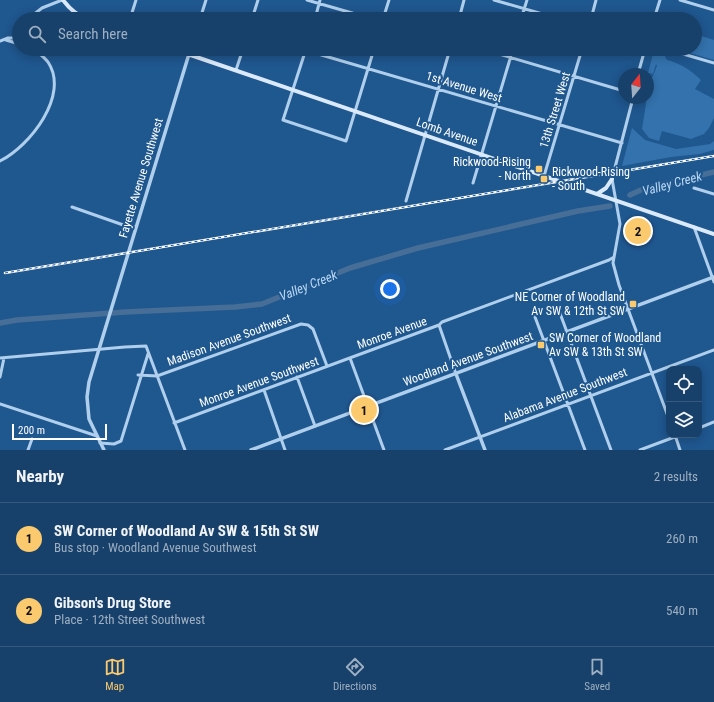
<!DOCTYPE html>
<html lang="en">
<head>
<meta charset="utf-8">
<style>
	:root { --surface:#17416b; --page:#204871; --text:#f1f3f6; --muted:#9eafc1; --line:#365a7e; --accent:#fbca6f }
	body { margin:0; font-family:"Roboto Condensed",sans-serif; background:var(--page); color:var(--text) }
	.controls { position:absolute; right:12px; bottom:12px; display:grid; overflow:hidden; border-radius:8px; box-shadow:0 2px 10px #0003 }
	.controls button { width:36px; height:36px; display:grid; place-items:center; padding:0; border:0; border-bottom:1px solid var(--line); background:var(--surface); color:var(--text); font:20px sans-serif }
	.compass { position:absolute; left:618px; top:68px; width:36px; height:36px; border-radius:50%; background:var(--surface); box-shadow:0 2px 10px #0003; rotate:17deg }
	.scale { position:absolute; left:12px; bottom:10px; width:95px; box-sizing:border-box; padding-left:4px; border:2px solid #fff; border-top:0; font-size:11px; line-height:14px; white-space:nowrap; color:#fff; -webkit-text-stroke:3px #1f578f; paint-order:stroke }
	.you { position:absolute; left:390px; top:289px; width:14px; height:14px; margin:-10px; border:3px solid #fff; border-radius:50%; background:#1a73e8; box-shadow:0 0 0 6px #1a73e833 }
	.badge { display:grid; place-items:center; width:26px; height:26px; border-radius:50%; background:var(--accent); color:#111; font-size:13px; font-weight:700 }
	.pin { position:absolute; translate:-50% -50%; border:2px solid #fff; box-shadow:0 1px 4px #0006 }
	.list { margin:0; padding:0; list-style:none }
	h2 { display:flex; justify-content:space-between; align-items:center; height:52px; margin:0; padding:0 16px; font-size:17px }
	h2 small { font-size:13px; font-weight:400; color:var(--muted) }
	.list li { display:grid; grid-template-columns:26px 1fr auto; gap:12px; align-items:center; box-sizing:border-box; height:72px; padding:0 16px; border-top:1px solid var(--line) }
	.list b { display:block; font-size:15px; white-space:nowrap }
	.list p { margin:0; font-size:13px; white-space:nowrap; color:var(--muted) }
	.list em { font-size:13px; font-style:normal; color:var(--muted) }
	.icon { flex:none; width:22px; height:22px; fill:none; stroke:currentColor; stroke-width:2; stroke-linecap:round; stroke-linejoin:round }
	.map { position:relative; flex:none; width:714px; height:450px; overflow:hidden }
	.search { position:absolute; background:var(--surface); box-shadow:0 2px 10px #0003; left:12px; right:12px; top:12px; height:44px; display:flex; align-items:center; gap:10px; box-sizing:border-box; padding:0 14px; border-radius:22px; color:var(--muted); font-size:15px }
	.sheet { height:196px; background:var(--surface) }
	nav { display:flex; justify-content:space-around; align-items:center; box-sizing:border-box; height:56px; border-top:1px solid var(--line); background:var(--surface); font-size:11px; color:var(--muted) }
	nav a { display:grid; justify-items:center; gap:2px }
	nav .on { color:var(--accent) }
	.map>svg:first-child { display:block }
</style>
</head>
<body>
<div class="map">
<svg width="714" height="450" viewBox="0 0 714 450">
	<rect width="100%" height="100%" fill="#1f578f"/>
	<path fill="#3372ad" d="M695 34 714 40V60L676 49H695Z
		M658 52 663 53 667 60C680 63 692 71 701 80L695 89 714 99V118L709 128 704 134 691 139 662 131 659 141 649 138 642 129 649 85 657 66 656 64 653 74 648 73 653 54Z
		M632 128 645 140 676 149 710 144 714 141V150L700 154 671 157 622 166Z"/>
	<g fill="none" stroke-linecap="round" stroke-linejoin="round">
		<path stroke="#476e96" stroke-width="5.5" d="M630 195 643 189 714 172
			M0 323 17 320 125 312 235 307 262 304 350 268 418 248 578 211 610 206"/>
		<path stroke="#afcfed" stroke-width="3" d="M307 0 373 19
			M494 0 560 19
			M680 0 714 10
			M28 19 42 8 62 0
			M130 19 136 0
			M200 19 206 0
			M252 19 258 0
			M315 19 320 0
			M383 19 389 0
			M459 19 464 0
			M521 19 527 0
			M591 19 596 0
			M654 19 660 0
			M19 37 16 43 19 47
			M6 40 16 43
			M0 41 8 38H18
			M301 49 622 143
			M306 49 283 120 346 141 374 49
			M482 49 624 91
			M666 49 714 63
			M236 70 243 49
			M638 74 645 49
			M633 98 612 179 620 224 613 263 619 285 669 419
			M0 161C30 146 70 95 48 62 44 57 39 53 34 49
			M544 176 582 49
			M473 183 513 49
			M694 188 714 194
			M406 201 450 49
			M72 207 129 227H136
			M694 227 714 282
			M558 308 611 450
			M535 317 585 450
			M439 325 456 374
			M0 358 125 347 146 346 185 450
			M350 358 384 450
			M138 375 157 376 301 324 308 325 313 329 327 366
			M0 377 4 358
			M297 377 315 426
			M264 390 285 450
			M0 404 97 436
			M174 423 439 325 442 322 609 260 614 257
			M699 428 714 422
			M675 435 680 450
			M100 443 114 444 121 441 148 354
			M28 450 32 439
			M445 450 714 350
			M640 450 680 435"/>
		<path stroke="#afcfed" stroke-width="3.5" d="M456 374 485 450
			M104 450 89 419 87 397 89 382 189 54
			M251 450 714 277"/>
		<path stroke="#dbeafa" stroke-width="4" d="M63 0C69 8 77 15 86 19
			M173 49 714 234
			M597 194 606 188 612 179"/>
		<g stroke="#fff" stroke-width="2.5">
			<path id="rail" d="M5 273 714 156"/>
		</g>
		<use href="#rail" stroke="#1f578f" stroke-width="1" stroke-dasharray="3" stroke-linecap="butt"/>
	</g>
	<g fill="#fbca6f" stroke="#1f578f" stroke-width="1.5">
		<rect x="535" y="165" width="8" height="8" rx="2"/>
		<rect x="540" y="175" width="8" height="8" rx="2"/>
		<rect x="629" y="300" width="8" height="8" rx="2"/>
		<rect x="537" y="341" width="8" height="8" rx="2"/>
	</g>
	<g text-anchor="middle" stroke-width="4" stroke-linejoin="round" paint-order="stroke">
		<g font-size="12" fill="#fff" stroke="#1f578f">
			<text transform="translate(464 87) rotate(17)" y="4">1st Avenue West</text>
			<text transform="translate(555 110) rotate(-73)" y="4">13th Street West</text>
			<text transform="translate(447 132) rotate(19)" y="4">Lomb Avenue</text>
			<text transform="translate(141 178) rotate(-73)" y="4">Fayette Avenue Southwest</text>
			<text transform="translate(392 333) rotate(-20)" y="4">Monroe Avenue</text>
			<text transform="translate(229 340) rotate(-20)" y="4">Madison Avenue Southwest</text>
			<text transform="translate(468 359) rotate(-20)" y="4">Woodland Avenue Southwest</text>
			<text transform="translate(259 382) rotate(-20)" y="4">Monroe Avenue Southwest</text>
			<text transform="translate(565 395) rotate(-21)" y="4">Alabama Avenue Southwest</text>
		</g>
		<g font-size="12" fill="#fff" stroke="#1f578f" text-anchor="end">
			<text x="531" y="166">Rickwood-Rising<tspan x="531" dy="14">- North</tspan></text>
			<text x="552" y="176" text-anchor="start">Rickwood-Rising<tspan x="552" dy="14">- South</tspan></text>
			<text x="625" y="301">NE Corner of Woodland<tspan x="625" dy="14">Av SW &amp; 12th St SW</tspan></text>
			<text x="549" y="342" text-anchor="start">SW Corner of Woodland<tspan x="549" dy="14">Av SW &amp; 13th St SW</tspan></text>
		</g>
		<g font-size="13" font-style="italic" fill="#bbd8f4" stroke="#1f578f">
			<text transform="translate(672 183) rotate(-15)" y="5">Valley Creek</text>
			<text transform="translate(308 285) rotate(-22)" y="5">Valley Creek</text>
		</g>
	</g>
</svg>
<div class="controls">
<button><svg class="icon" aria-label="locate" viewBox="0 0 24 24"><circle cx="12" cy="12" r="6"/><path d="M12 2v4M12 18v4M2 12h4M18 12h4"/></svg></button>
<button><svg class="icon" aria-label="layers" viewBox="0 0 24 24"><path d="M12 4l9 5-9 5-9-5zM3 14l9 5 9-5"/></svg></button>
</div>
<svg class="compass" viewBox="-18 -18 36 36"><path d="M0-13l5 13h-10z" fill="#e53935"/><path d="M0 13l5-13h-10z" fill="#9eafc1"/></svg>
<div class="scale">200 m</div>
<div class="you"></div>
<div class="pin badge" style="left:364px;top:410px">1</div>
<div class="pin badge" style="left:638px;top:231px">2</div>
<div class="search"><svg class="icon" aria-label="search" viewBox="0 0 24 24"><circle cx="10" cy="10" r="6"/><path d="M15 15l6 6"/></svg>Search here</div>
</div>
<section class="sheet">
<h2>Nearby<small>2 results</small></h2>
<ul class="list">
<li><span class="badge">1</span><div><b>SW Corner of Woodland Av SW &amp; 15th St SW</b><p>Bus stop · Woodland Avenue Southwest</p></div><em>260 m</em></li>
<li><span class="badge">2</span><div><b>Gibson's Drug Store</b><p>Place · 12th Street Southwest</p></div><em>540 m</em></li>
</ul>
</section>
<nav>
<a class="on"><svg class="icon" aria-label="map" viewBox="0 0 24 24"><path d="M3 6l6-2 6 2 6-2v14l-6 2-6-2-6 2zM9 4v14M15 6v14"/></svg>Map</a>
<a><svg class="icon" aria-label="directions" viewBox="0 0 24 24"><path d="M12 3l9 9-9 9-9-9zM9 14v-3h6M13 9l2 2-2 2"/></svg>Directions</a>
<a><svg class="icon" aria-label="saved" viewBox="0 0 24 24"><path d="M7 4h10v16l-5-4-5 4z"/></svg>Saved</a>
</nav>
</body>
</html>
